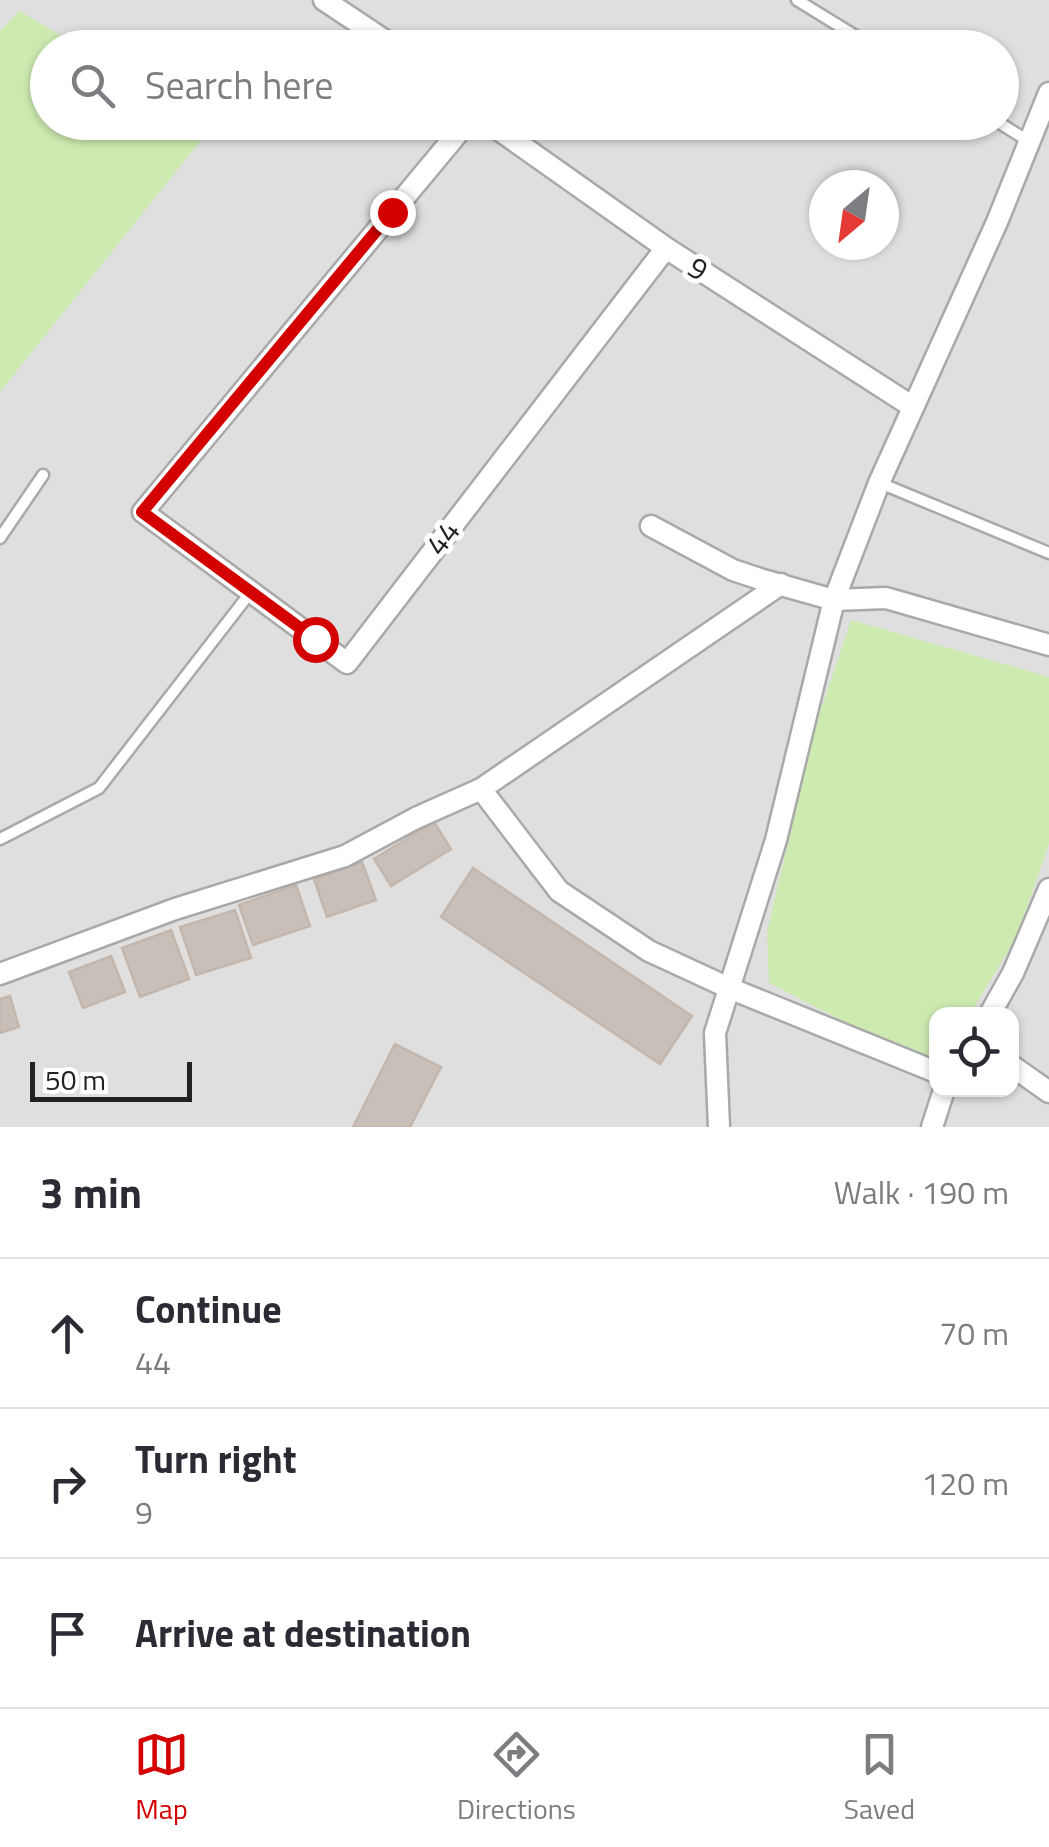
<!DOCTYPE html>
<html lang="en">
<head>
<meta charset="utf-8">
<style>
	:root { --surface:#fff; --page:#f2f2f3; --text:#2b2b33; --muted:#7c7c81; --line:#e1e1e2; --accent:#d40000 }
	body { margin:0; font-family:"Titillium Web",sans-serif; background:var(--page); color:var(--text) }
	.controls { position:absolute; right:30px; bottom:30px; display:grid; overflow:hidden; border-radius:20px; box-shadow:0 2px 8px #0004 }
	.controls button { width:90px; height:90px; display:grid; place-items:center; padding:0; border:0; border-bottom:2px solid var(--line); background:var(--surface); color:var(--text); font:50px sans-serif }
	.compass { position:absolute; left:809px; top:170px; width:90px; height:90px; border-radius:50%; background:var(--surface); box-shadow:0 2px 8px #0004; rotate:209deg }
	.scale { position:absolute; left:30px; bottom:25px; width:162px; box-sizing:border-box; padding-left:10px; border:5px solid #222; border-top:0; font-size:28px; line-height:35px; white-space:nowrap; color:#222; -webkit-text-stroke:8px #fff; paint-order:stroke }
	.stop { position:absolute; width:30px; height:30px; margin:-22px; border:8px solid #d40000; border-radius:50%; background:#fff }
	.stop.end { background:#d40000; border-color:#fff; box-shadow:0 2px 10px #0008 }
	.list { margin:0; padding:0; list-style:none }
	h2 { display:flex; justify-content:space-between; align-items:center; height:130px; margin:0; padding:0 40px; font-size:42px }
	h2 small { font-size:32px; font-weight:400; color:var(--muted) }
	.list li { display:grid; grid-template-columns:65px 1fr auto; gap:30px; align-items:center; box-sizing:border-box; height:150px; padding:0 40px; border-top:2px solid var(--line) }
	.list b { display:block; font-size:38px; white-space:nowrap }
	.list p { margin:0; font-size:32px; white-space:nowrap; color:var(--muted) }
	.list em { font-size:32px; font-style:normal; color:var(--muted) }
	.icon { flex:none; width:55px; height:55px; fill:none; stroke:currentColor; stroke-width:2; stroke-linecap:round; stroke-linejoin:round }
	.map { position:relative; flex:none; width:1049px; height:1127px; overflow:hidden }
	.search { position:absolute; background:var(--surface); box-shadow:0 2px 8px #0004; left:30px; right:30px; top:30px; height:110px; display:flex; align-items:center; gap:25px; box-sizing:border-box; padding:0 35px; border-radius:55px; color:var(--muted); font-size:38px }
	.sheet { height:580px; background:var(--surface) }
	nav { display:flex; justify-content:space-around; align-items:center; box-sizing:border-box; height:140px; border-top:2px solid var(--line); background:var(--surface); font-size:28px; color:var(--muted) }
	nav a { display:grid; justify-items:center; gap:5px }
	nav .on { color:var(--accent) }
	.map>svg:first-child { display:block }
</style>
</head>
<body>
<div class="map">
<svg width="1049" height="1127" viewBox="0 0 1049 1127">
	<rect width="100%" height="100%" fill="#f2efe9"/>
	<path fill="#e0dfdf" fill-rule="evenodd" d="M0 0H1049V1127H0ZM48 48H1002V122H48ZM824 185H884V245H824ZM936 1014H1012V1090H936Z"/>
	<path fill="#cdebb0" d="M19 11 81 47 48 48V122L213 125 0 392V31Z
		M851 620 1049 677V844L1016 938 970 1014H936V1049L929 1056 898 1049 769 983 767 932 815 727Z"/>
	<path fill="#c7bfb8" stroke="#c4b6ab" stroke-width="2.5" d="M434 822 451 849 391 886 374 859Z
		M362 862 376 900 327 917 314 879Z
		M473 868 692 1016 660 1064 441 917Z
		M296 885 310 926 253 945 239 905Z
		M235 910 251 958 196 975 180 927Z
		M171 930 189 979 140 997 122 948Z
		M111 956 125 992 83 1008 69 972Z
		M10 996 19 1027 0 1033V999Z
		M395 1044 441 1067 410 1127H353Z"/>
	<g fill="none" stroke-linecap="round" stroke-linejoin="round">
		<g stroke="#a9a9a9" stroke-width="15">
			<path id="service" d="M797 0 875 48
				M998 122 1028 141
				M880 483 1049 553
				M0 538 43 475
				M0 839 99 788 250 593"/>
		</g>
		<g stroke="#a9a9a9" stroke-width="25">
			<path id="minor" d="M324 0 396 48
				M467 122 143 512 347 663 666 248
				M488 122 666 248 913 407
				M651 526 733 570 760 579 834 600 886 598 1049 645
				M481 789 559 891 649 951 729 988 936 1072
				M0 974 175 909 345 856 416 818 481 789 781 584
				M990 1014 1013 973 1049 889
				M1012 1066 1049 1092
				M719 1127 715 1033 776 840 834 600 879 483 997 222 1049 93
				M932 1127 944 1090"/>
		</g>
		<use href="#service" stroke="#fff" stroke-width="10"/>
		<use href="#minor" stroke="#fff" stroke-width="20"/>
	</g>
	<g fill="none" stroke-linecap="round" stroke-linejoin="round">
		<path stroke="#d40000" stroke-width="12" d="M315 639 142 512 392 212"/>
	</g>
	<g text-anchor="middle" stroke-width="10" stroke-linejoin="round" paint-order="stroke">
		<g font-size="30" fill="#222" stroke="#fff">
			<text transform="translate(698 269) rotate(33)" y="10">9</text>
			<text transform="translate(443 538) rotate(-52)" y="10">44</text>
		</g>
	</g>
</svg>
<div class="controls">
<button><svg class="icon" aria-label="locate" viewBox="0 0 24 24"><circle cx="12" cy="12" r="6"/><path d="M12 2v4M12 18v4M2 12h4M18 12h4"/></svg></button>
</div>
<svg class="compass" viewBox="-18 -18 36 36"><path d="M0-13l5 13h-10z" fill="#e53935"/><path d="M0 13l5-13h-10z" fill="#7c7c81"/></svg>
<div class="scale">50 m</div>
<div class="stop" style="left:315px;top:639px"></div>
<div class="stop end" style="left:392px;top:212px"></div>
<div class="search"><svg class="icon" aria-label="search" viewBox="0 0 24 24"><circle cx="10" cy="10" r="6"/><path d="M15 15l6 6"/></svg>Search here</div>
</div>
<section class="sheet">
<h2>3 min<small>Walk · 190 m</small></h2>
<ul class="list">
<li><svg class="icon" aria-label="ahead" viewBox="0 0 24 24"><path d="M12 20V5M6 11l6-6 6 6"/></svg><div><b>Continue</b><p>44</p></div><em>70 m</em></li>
<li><svg class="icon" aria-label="right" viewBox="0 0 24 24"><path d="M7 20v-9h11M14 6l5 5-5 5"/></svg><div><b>Turn right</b><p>9</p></div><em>120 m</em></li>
<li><svg class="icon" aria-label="arrive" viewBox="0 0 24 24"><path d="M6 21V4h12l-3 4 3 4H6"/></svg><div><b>Arrive at destination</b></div></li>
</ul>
</section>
<nav>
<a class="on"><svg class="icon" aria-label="map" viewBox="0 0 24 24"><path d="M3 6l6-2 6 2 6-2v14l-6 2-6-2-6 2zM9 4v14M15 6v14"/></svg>Map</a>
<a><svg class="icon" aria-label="directions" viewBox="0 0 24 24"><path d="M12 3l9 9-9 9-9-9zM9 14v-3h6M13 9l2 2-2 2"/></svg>Directions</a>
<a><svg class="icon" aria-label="saved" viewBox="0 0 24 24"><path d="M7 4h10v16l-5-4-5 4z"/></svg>Saved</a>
</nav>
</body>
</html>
